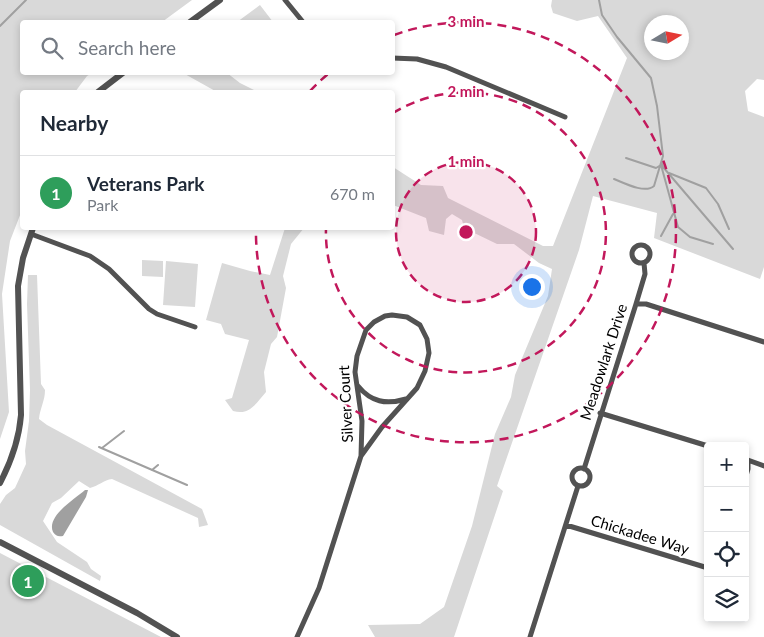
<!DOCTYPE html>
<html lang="en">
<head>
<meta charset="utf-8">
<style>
	:root { --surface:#fff; --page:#f6f6f7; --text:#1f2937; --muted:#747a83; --line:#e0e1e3; --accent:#000 }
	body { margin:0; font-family:Lato,sans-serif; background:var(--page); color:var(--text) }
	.controls { position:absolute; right:15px; bottom:15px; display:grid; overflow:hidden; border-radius:5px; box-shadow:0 2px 8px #0003 }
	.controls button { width:45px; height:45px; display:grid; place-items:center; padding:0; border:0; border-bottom:1px solid var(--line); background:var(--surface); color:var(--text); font:25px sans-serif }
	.compass { position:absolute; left:644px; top:15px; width:45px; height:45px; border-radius:50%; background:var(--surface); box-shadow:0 2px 8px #0003; rotate:80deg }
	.you { position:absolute; left:531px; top:286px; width:18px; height:18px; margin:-12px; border:4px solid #fff; border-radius:50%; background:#1a73e8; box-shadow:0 0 0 8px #1a73e833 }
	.badge { display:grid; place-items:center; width:32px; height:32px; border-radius:50%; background:var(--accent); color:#fff; font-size:16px; font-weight:700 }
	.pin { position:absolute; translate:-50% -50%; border:2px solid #fff; box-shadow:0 1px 5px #0006 }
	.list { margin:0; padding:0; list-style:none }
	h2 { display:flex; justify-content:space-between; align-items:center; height:65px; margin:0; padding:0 20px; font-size:21px }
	h2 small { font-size:16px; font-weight:400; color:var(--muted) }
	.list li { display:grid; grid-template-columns:32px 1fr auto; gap:15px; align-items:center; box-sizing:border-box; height:75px; padding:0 20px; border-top:1px solid var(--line) }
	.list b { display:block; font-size:19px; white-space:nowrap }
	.list p { margin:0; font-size:16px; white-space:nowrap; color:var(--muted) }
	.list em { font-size:16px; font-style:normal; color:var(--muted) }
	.icon { flex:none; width:28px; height:28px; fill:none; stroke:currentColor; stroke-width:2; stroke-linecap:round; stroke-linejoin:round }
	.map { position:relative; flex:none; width:764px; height:637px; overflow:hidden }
	.search { position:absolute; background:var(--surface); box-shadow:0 2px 8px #0003; left:20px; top:20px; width:375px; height:55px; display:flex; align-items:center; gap:12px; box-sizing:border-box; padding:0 18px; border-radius:5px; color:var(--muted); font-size:19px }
	.panel { position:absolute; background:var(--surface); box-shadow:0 2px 8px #0003; left:20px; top:90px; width:375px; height:140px; border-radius:5px }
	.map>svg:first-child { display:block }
</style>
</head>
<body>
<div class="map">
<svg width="764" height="637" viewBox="0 0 764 637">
	<rect width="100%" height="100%" fill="#fff"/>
	<path fill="#d9d9d9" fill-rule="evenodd" d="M0 0H192L162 22H22V72L92 73 87 76 75 92H22V210L10 241 2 294 9 412 0 439Z
		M552 0H764V80L757 79 745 91 748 111 764 117V267L760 279 654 238 657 213 593 196 579 250 497 486 503 491 454 637H375L368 625 420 624 444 607 472 526 495 434 511 397 515 375 548 296 552 269 539 263 514 244H497L464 228 462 220 452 214 446 219 444 235 429 231 426 218 393 205V167L421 185 443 186 448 198 543 246H553L627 58 598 16 577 21 553 13 551 6ZM652 22H682V52H652Z
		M260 5 273 22H237Z
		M183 73H227L240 83 258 92H217Z
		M285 228H304L291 244 283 276 286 288 277 337 271 344 264 372 266 392C256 403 250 416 233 411L225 400 232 398 249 340 225 334 221 324 206 320 222 263 250 271 270 275Z
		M142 260 163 261V277L142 276Z
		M166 261 198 264 195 307 163 305Z
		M28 275H37L41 384 45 390C45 401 40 408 39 419L47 425 202 509 208 525 199 527 198 518 112 479C104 480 98 486 90 488L79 481 61 498 52 503 43 521 57 542 87 562 91 569 101 576 100 581 0 525V504L6 495 15 488 26 464 25 451 29 421 30 390 27 304Z
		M0 553 161 637H0Z"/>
	<path fill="#a0a0a0" d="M85 490H88L86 497 63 536C58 537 56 536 53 532 46 516 75 499 85 490Z"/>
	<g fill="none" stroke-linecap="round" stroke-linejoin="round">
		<path stroke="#a0a0a0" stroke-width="2" d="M599 0 602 15 617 37 651 78 657 106 663 156 654 186C645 194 624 183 614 179
			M0 26 26 0
			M626 158 656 168 661 165 678 227 690 237 713 244
			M662 162 663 167 733 249
			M669 173 706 188 718 204 729 229
			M661 236 673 214
			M99 447 187 485
			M102 448 124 431
			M152 470 158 465"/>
		<path stroke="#525252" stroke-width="5" d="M285 0 303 22
			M392 58 417 59 446 67 565 117
			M31 234 90 256 109 269 149 309 157 314 195 327
			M632 254a9 9 0 1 1 18 0a9 9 0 1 1-18 0Z
			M636 304H646L764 342
			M358 386C371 402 386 405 406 399
			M600 413 708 446
			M745 459 764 466
			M572 477a9 9 0 1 1 18 0a9 9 0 1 1-18 0Z
			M584 469 636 304 645 274 644 263
			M745 479 748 469V460
			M566 525 708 568
			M297 637 319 588 361 456 382 427 417 388 425 371 429 353 427 339 420 325 407 317 392 315 385 316 374 322 366 330 357 356 355 372 362 421 361 456
			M530 637 578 486"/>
		<path stroke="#525252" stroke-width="6" d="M190 22 220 0
			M98 92 124 72
			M0 483C12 460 19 440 21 415L18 286 23 258 33 228
			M0 542 137 613 177 637"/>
	</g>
	<circle cx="466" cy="232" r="70" fill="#c2185b" fill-opacity=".12"/>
	<g fill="none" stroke="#c2185b" stroke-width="2.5" stroke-dasharray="9 6">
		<circle cx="466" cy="232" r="70"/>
		<path d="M393 113A140 140 0 1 1 326 228"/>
		<path d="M310 91A210 210 0 0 1 328 74M394 35A210 210 0 1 1 256 228"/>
	</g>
	<g text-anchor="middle" stroke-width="4.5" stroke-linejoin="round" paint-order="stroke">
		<g font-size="15" fill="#000" stroke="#fff">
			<text transform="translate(604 362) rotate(-72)" y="5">Meadowlark Drive</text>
			<text transform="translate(346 404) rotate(-93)" y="5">Silver Court</text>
			<text transform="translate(640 535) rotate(17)" y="5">Chickadee Way</text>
		</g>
	</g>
	<circle cx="466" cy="232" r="8" fill="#c2185b" stroke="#fff" stroke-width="2.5"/>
	<g font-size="15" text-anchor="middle" font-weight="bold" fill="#c2185b" stroke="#fff" stroke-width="4.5" stroke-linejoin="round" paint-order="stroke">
		<text x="466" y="27">3 min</text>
		<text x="466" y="97">2 min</text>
		<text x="466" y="167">1 min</text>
	</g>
</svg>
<div class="controls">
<button>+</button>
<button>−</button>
<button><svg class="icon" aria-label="locate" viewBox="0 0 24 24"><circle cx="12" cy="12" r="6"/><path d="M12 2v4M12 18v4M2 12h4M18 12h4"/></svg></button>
<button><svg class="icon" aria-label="layers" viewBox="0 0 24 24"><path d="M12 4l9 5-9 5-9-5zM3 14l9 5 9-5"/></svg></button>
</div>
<svg class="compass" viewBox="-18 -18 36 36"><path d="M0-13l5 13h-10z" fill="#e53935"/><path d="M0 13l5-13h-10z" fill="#747a83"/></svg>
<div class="you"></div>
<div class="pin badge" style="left:28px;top:581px;background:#2e9e5b">1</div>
<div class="search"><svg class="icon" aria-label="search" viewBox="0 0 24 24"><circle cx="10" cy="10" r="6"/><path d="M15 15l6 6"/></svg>Search here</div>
<section class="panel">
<h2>Nearby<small></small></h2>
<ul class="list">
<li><span class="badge" style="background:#2e9e5b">1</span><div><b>Veterans Park</b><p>Park</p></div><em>670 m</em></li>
</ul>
</section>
</div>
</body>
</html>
